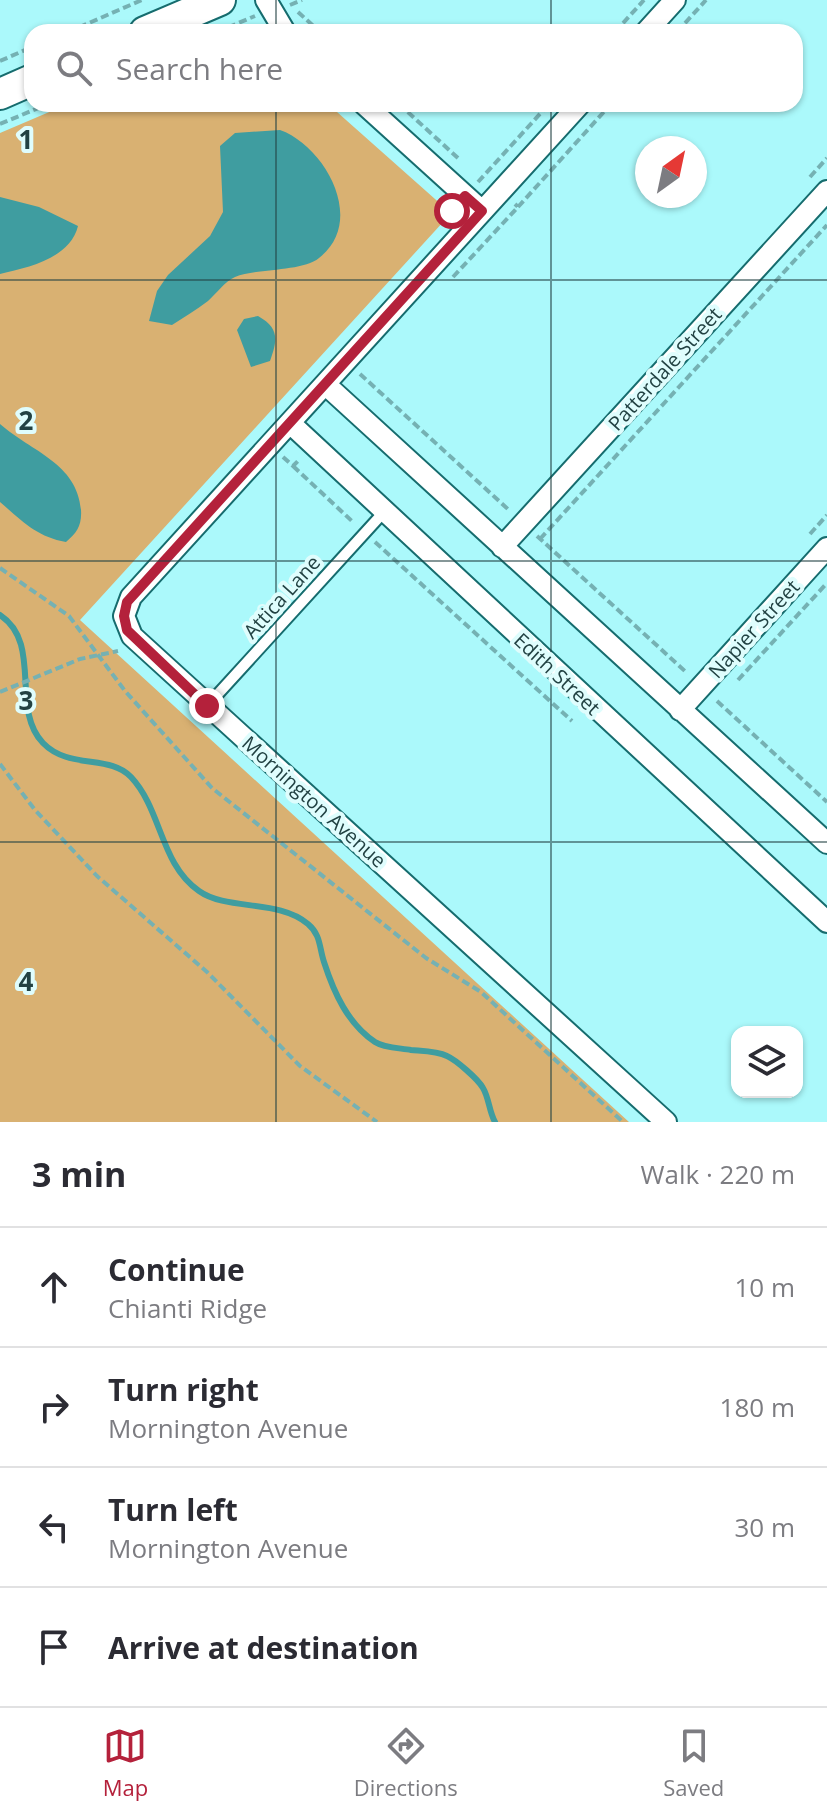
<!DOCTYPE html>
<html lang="en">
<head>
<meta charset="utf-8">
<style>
	:root { --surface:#fff; --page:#f7f7f7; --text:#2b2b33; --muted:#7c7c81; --line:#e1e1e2; --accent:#b4213b }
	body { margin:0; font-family:"Open Sans",sans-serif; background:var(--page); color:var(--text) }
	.controls { position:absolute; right:24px; bottom:24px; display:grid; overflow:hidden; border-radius:16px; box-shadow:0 2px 6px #0004 }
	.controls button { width:72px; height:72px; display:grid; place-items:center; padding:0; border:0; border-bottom:2px solid var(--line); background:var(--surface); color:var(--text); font:40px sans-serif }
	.compass { position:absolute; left:635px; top:136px; width:72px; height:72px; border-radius:50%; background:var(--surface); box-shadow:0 2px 6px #0004; rotate:33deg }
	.stop { position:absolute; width:24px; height:24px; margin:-18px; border:6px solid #b4213b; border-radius:50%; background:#fff }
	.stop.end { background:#b4213b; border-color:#fff; box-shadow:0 2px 8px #0008 }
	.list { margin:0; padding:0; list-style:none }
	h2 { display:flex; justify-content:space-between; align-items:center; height:104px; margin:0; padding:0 32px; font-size:34px }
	h2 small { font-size:26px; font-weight:400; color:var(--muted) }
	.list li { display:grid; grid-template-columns:52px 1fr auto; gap:24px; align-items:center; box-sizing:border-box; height:120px; padding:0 32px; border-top:2px solid var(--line) }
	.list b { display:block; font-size:30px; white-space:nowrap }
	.list p { margin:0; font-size:26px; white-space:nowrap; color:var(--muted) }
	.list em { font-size:26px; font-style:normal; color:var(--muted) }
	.icon { flex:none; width:44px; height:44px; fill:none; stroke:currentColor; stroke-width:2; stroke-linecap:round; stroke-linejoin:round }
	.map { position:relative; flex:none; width:827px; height:1122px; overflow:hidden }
	.search { position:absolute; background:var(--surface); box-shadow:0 2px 6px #0004; left:24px; right:24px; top:24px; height:88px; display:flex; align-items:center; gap:20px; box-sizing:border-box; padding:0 28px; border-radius:24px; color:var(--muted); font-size:30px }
	.sheet { height:584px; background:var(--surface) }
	nav { display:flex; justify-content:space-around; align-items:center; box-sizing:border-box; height:112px; border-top:2px solid var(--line); background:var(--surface); font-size:22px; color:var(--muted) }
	nav a { display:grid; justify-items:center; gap:4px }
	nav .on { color:var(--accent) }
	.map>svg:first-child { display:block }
</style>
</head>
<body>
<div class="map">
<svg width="827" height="1122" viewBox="0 0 827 1122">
	<rect width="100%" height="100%" fill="#abf9fb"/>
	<path fill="#d9b172" d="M68 104H328L444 207V221L80 620 629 1122H0V133Z"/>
	<path fill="#3f9da0" d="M280 130C325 146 367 221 319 258 302 272 257 268 235 277 225 281 216 294 208 301 196 310 184 317 172 325L149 321 157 291 168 275 210 236 223 212 220 146 235 133Z
		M0 197 39 207 78 226C70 258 30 267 0 274Z
		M258 316C279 328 278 339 270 361L251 367 237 330 244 319Z
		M0 424C32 452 77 463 81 510 82 525 77 533 66 542 37 537 22 521 0 502Z"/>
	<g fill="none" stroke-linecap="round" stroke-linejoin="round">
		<path stroke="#3f9da0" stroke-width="6" d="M0 615C43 643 10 709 43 743 69 770 110 754 131 777 162 810 160 864 199 891 227 911 279 899 308 924 321 935 319 947 324 962 334 993 348 1024 375 1042 384 1048 400 1048 411 1050 421 1051 437 1051 447 1056 456 1060 478 1079 483 1088 489 1098 489 1111 495 1122"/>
		<g stroke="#166c6e" stroke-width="14">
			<path id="lane" d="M207 706 383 513"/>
		</g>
		<g stroke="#166c6e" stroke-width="24">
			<path id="street" d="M266 0 285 32
				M646 32 675 0
				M364 104 482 211
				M580 104 131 597 124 616 132 636 666 1122
				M325 384 827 843
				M290 423 827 922
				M502 547 827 191
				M680 710 827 548"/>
		</g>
		<g stroke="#166c6e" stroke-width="34">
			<path id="secondary" d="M145 32 220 0
				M0 94 32 80"/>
		</g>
		<path stroke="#75b1b3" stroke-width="4" stroke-dasharray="8 4" stroke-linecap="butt" d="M290 5 302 0
			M298 12 320 32
			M68 32 142 0
			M217 32 255 16
			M615 32 644 0
			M677 32 706 0
			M0 61 32 47
			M399 104 459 159
			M0 124 48 104
			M810 177 827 158
			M478 182 549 104
			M518 207 611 104
			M453 277 518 207 515 204
			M360 374 510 511
			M283 457 293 466 300 459
			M293 466 354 523
			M810 534 827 515
			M537 536 687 673
			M540 539 827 225
			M375 542 572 721
			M0 568 69 616 125 691 212 788 426 958 481 992 623 1122
			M738 680 827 583
			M0 692 80 659 118 651
			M717 701 827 802
			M0 764 35 810 97 876 207 972 300 1066 377 1122"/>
		<use href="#lane" stroke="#fff" stroke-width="10"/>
		<use href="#street" stroke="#fff" stroke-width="20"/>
		<use href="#secondary" stroke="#fff" stroke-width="30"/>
	</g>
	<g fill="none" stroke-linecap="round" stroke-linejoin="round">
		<path stroke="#b4213b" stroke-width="10" d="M207 706 127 630 124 616 127 602 482 211 465 196 452 211"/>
	</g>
	<path fill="none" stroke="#224243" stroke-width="2" stroke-opacity="0.55" d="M276 0V32M551 0V32M276 104V1122M551 104V1122M0 280H827M0 561H827M0 842H827"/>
	<g text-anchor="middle" stroke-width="8" stroke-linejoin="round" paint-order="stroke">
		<g font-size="20" fill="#224243" stroke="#dffdfd">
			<text transform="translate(665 369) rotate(-48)" y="7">Patterdale Street</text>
			<text transform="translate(282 597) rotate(-48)" y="7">Attica Lane</text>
			<text transform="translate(754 629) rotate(-48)" y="7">Napier Street</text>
			<text transform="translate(557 674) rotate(43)" y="7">Edith Street</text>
			<text transform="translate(314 802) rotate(42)" y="7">Mornington Avenue</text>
		</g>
	</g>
	<g font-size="26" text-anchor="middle" font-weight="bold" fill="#224243" stroke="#dffdfd" stroke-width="8" stroke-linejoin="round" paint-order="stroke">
		<text x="26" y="149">1</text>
		<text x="26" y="430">2</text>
		<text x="26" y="710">3</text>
		<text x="26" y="991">4</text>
	</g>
</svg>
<div class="controls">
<button><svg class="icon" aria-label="layers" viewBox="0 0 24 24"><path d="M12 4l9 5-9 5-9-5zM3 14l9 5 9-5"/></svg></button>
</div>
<svg class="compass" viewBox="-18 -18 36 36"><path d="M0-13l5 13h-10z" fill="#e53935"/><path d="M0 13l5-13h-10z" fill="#7c7c81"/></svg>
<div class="stop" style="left:452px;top:211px"></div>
<div class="stop end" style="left:207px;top:706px"></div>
<div class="search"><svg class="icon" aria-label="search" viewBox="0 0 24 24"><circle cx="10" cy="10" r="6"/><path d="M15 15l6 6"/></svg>Search here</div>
</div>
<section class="sheet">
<h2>3 min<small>Walk · 220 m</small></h2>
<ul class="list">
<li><svg class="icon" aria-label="ahead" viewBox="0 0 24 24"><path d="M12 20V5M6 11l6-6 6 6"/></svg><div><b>Continue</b><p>Chianti Ridge</p></div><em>10 m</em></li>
<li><svg class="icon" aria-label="right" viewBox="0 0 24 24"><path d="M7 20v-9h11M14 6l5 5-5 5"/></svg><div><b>Turn right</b><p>Mornington Avenue</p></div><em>180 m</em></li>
<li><svg class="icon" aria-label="left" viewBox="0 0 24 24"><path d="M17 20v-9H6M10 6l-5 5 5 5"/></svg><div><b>Turn left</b><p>Mornington Avenue</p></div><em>30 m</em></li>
<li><svg class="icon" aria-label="arrive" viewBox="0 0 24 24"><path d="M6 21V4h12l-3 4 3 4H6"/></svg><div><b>Arrive at destination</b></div></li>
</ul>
</section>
<nav>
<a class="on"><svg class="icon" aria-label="map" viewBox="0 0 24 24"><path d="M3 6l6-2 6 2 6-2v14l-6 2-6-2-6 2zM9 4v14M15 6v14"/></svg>Map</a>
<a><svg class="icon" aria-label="directions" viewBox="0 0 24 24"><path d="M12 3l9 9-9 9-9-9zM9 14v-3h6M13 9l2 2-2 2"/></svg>Directions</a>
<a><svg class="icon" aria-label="saved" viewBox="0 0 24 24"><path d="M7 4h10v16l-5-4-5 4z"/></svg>Saved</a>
</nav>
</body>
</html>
